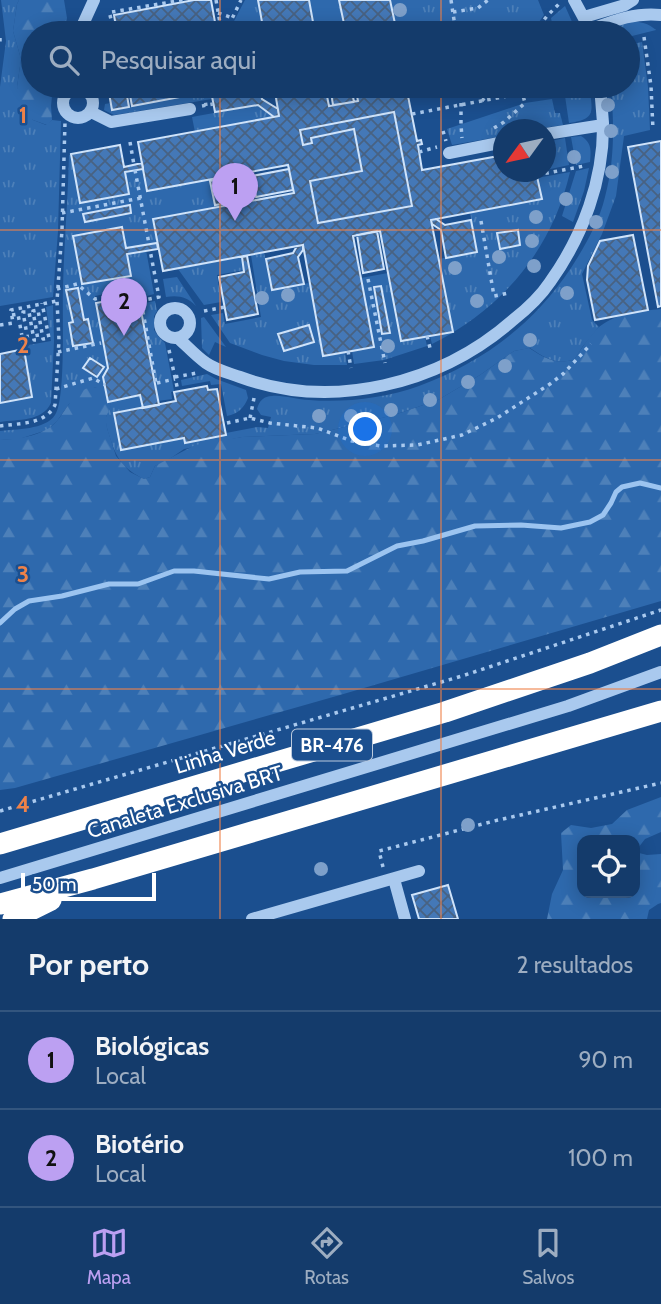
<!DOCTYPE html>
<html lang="pt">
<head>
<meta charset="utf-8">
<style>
	:root { --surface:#143b6b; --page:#1d4271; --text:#f1f3f6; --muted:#9dadc1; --line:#33557e; --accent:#bca0f2 }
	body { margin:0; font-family:Cabin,sans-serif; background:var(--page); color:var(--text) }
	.controls { position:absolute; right:21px; bottom:21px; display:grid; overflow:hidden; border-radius:14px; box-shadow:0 4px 18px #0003 }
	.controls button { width:63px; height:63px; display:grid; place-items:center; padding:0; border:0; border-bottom:2px solid var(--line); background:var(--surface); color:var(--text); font:35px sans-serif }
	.compass { position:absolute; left:493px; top:119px; width:63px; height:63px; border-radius:50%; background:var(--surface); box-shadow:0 4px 18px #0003; rotate:237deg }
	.scale { position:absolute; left:21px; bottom:18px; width:135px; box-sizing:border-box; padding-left:7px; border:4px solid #fff; border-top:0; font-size:19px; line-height:24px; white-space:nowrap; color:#fff; -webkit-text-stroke:5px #1b4f8f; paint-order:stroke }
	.you { position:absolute; left:366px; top:430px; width:24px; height:24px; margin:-18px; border:5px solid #fff; border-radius:50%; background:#1a73e8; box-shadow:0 0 0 10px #1a73e833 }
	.badge { display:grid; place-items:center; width:46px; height:46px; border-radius:50%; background:var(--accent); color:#111; font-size:23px; font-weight:700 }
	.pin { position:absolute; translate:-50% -58px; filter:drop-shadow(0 2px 4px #0008) }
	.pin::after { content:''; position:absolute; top:37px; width:24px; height:21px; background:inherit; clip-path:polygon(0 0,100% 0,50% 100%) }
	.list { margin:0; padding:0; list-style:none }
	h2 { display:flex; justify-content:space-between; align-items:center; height:91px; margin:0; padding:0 28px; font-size:30px }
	h2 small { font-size:23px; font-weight:400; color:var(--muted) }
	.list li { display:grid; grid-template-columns:46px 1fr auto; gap:21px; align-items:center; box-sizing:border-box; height:98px; padding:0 28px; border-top:2px solid var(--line) }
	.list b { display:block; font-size:26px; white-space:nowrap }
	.list p { margin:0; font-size:23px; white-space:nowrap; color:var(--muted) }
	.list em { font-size:23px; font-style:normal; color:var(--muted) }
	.icon { flex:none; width:38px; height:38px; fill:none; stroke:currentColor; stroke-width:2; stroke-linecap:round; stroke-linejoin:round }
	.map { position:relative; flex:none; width:661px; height:919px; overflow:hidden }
	.search { position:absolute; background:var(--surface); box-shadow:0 4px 18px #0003; left:21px; right:21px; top:21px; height:77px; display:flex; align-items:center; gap:18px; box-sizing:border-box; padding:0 24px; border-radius:38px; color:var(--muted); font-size:26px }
	.sheet { height:287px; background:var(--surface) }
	nav { display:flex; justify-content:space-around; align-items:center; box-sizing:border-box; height:98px; border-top:2px solid var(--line); background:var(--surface); font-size:19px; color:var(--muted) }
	nav a { display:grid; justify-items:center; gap:4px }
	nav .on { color:var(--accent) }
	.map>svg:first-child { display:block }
</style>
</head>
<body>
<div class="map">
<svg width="661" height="919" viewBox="0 0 661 919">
	<defs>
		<pattern id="grass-tufts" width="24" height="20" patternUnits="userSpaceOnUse" patternTransform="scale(1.75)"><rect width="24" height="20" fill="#2e69ad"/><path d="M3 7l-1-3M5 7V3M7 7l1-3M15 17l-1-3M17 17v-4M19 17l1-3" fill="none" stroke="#4d80b9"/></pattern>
		<pattern id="forest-firs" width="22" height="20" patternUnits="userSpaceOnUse" patternTransform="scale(1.75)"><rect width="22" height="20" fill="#2e69ad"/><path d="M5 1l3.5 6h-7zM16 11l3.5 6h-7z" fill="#4d80b9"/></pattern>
		<pattern id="building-cross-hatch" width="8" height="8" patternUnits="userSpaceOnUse" patternTransform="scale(1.75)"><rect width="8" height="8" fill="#4478b7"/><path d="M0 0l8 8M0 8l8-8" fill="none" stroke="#486282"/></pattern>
	</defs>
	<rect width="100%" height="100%" fill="#1b4f8f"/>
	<path fill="url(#grass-tufts)" d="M1 0H19L17 4 13 31 21 59 17 87 33 120 46 125 52 120 61 121 58 231 53 297 0 306V87L6 41Z
		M245 0H258L264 33H232L231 27Z
		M309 0H339L346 33H315Z
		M390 0H538L544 15 531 33H397Z
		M565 6 577 33H554L551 18Z
		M630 21C641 22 648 23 656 30L628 37V33H610L621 24Z
		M642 42 648 87 650 130 624 136 616 196 602 234 582 274 592 320 599 327 583 346 574 360C554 364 547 359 530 348L514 351 480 375 438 400 394 415 315 434 242 437 184 449 168 460 155 466 150 477 144 479C124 469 117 460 110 438 108 432 105 423 106 417 108 410 111 409 111 401L140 395 143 408 114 414 121 449 184 438 186 443 226 435V433L257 427 268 428 271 417 261 415 257 409C259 401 264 396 272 396 284 395 297 400 309 400 344 403 386 398 419 386 483 362 533 325 571 268 585 246 599 222 605 197 615 160 614 123 611 86H628V45Z
		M178 86H210L212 99 114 115 104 110 105 104 111 103 112 110 179 97Z
		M406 86H490L488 89 408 93Z
		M590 91C593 114 594 119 569 123L565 96Z
		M552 99 555 113H560L563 125 536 129 504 130 503 136 452 145 447 129 525 103Z
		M258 105 274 117 195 132 192 117Z
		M581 136C592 143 591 150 590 162L576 165 571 137Z
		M565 138 569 165 546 170V142Z
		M71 154 80 202 129 194 125 172 143 169 244 173 249 202 153 219 157 243 126 248 122 226 73 236 81 285 131 276 127 254 146 250 154 294 143 297 141 287 127 290 126 285 104 289 105 294 95 296 108 368 103 377 106 391 94 387 69 404 57 421 47 430 19 439 0 440V431C16 429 45 430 55 415 66 399 62 312 63 288 64 244 68 199 69 155Z
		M589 168 584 191 573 222 562 216 576 171Z
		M570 172C552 250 502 309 432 344L430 336 453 331 439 259 477 252 470 212 541 199 537 178Z
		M264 252 272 290 309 283 323 355 345 352 347 365H314L284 361 262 355 230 343 211 315 223 313 225 324 261 317 251 255Z
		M242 257 244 270 217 275 221 302 204 305 178 269Z
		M388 273 401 341 425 337 427 346 384 360 354 364 352 351 361 278Z
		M177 277 196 306C187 297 179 295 166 297L163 279Z
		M155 301 157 311 154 316V330L158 336 165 343 174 391 171 392 172 399 158 401 139 304Z
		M53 305 54 341 51 403C42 422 18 419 0 422V403L32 397 23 346 51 341 46 307Z
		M204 317 226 347 215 342 209 355 202 348 201 318Z
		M207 374 216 379 246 390 248 398C244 408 238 414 227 416L221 384 211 385 210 381 182 386 181 380Z"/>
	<path fill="url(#forest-firs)" fill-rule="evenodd" d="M19 0H64L67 18 63 33H33V86H53L51 106 52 120 47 125 33 120 21 105 17 87 21 59 13 31 17 4Z
		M661 309V601L340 695 15 788 0 790V440C16 439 35 437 49 428 65 418 71 389 93 387 98 387 105 390 110 392L111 406 106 417 107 428 116 456 130 472 144 479 150 477 155 466 195 445 242 437 315 434 394 415 438 400 480 375 514 351 529 348C547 359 553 364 574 360 581 349 588 338 597 329 612 314 641 311 661 309Z
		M661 797V832L645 839 635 852 647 855 661 854V903L658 904 649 910 647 919H547L552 894 563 870 561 833 571 825 591 828 612 824 627 810ZM635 840V893H582V840Z"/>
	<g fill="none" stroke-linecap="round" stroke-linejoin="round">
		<path stroke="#9cc4f0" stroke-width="5" d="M0 623 15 609 29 601 62 596 109 584H138L174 571H194L269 579 300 572 347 571 397 546 423 541 475 526 521 525 561 528 590 522 603 515 611 503 616 492 622 487 640 483 661 488"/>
	</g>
	<path fill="url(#building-cross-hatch)" stroke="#cfe3fa" stroke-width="2" fill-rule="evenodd" d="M194 0H211L217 33H117L114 15Z
		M258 0H309L315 33H264Z
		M339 0H390L397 33H346Z
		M231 27 232 33H217L216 30Z
		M151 86H178L180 97 132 106 129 90Z
		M210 86H259L262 99 278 109 279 116 274 117 258 105 215 112Z
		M274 86H325L329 106 358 101 355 86H406L417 141 421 140 422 144 418 145 422 170 504 155V172H536L542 199 431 220 453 332 401 341 380 231 353 236 374 347 352 351 323 356 303 245 163 271 153 219 294 193 288 165 147 191 138 142 279 116ZM394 112 412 206 318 223 310 181 362 171 354 129 311 138 312 143 303 145 300 130Z
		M330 86H351L354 102 333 105Z
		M126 90 129 107 112 110 109 93Z
		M394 112 412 206 318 223 310 181 362 171 354 129 311 138 312 143 303 145 300 130Z
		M661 141V306L658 307 628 147Z
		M120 145 124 167 142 163 143 167V169L125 172 129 194 80 203 71 154Z
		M289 169 293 190 256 197 252 176Z
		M229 177 234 202 215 205 210 181Z
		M245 185 247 194 234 197 232 188Z
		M130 205 131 213 85 222 83 214Z
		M436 219 445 225 471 220 477 252 446 258 441 230 432 224 431 220Z
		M122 227 126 248 157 243 158 249 127 254 131 276 82 284 73 236Z
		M518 230 520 245 500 249 497 233Z
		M377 231 384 269 363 273 357 235Z
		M633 235 648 310 595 320 587 280 588 266 600 241Z
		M303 245V250L298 257 304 284 272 290 266 259 293 253 297 246Z
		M247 256 258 314 227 320 219 277 244 272 242 257Z
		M381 286 390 333 382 334 374 287Z
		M78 288 84 320 88 319 93 343 73 346 69 323 73 322 66 290Z
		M138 295 159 405 143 408 140 395 108 402 103 377 108 368 96 303Z
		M309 325 314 342 284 351 278 334Z
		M24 349 32 397 0 403V354Z
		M90 358 104 367 97 377 83 368Z
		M207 386 208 390 217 389 226 435 185 443 184 438 121 450 114 413 176 401 174 392Z
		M448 885 458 919H419L412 895Z"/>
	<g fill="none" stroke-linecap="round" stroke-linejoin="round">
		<path stroke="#a9c9ee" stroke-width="3.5" stroke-dasharray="3.5 5" stroke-linecap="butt" d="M216 0 221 29
			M451 0 456 33
			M112 12 183 0
			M453 12 478 8 488 0
			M218 13 233 18
			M110 15 114 33
			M220 26 229 25 241 0
			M534 33 547 16 560 3
			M644 37 651 86 653 130
			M0 38V43
			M203 86 206 106
			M461 86V125L462 138
			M482 101 494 86
			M202 106 213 104
			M412 114 561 86
			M494 128 504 122 525 103 521 88 527 86
			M443 131 446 141
			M130 142 134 165
			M419 152 437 147
			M135 170 149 244
			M537 175 584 166
			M62 213 141 198
			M481 221 494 296 509 293
			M368 279 385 363
			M57 289 77 284 95 299 139 290 156 383
			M140 301 159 297 150 250
			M204 311 225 307
			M12 315 18 314 23 342 28 341 23 312H29L34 340H38L33 311 38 310 43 339 49 338 42 303
			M0 325 13 323 11 310 57 301
			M427 336 430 348
			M169 350 178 391
			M348 351 351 368
			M58 352 101 343
			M175 377 197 373
			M157 383 175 379
			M56 389 93 378 105 385
			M250 418 254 398
			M227 423 250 418 270 423 317 428 352 441 381 446 417 445 462 435 497 418 550 384 563 374 591 344
			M0 426C20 423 45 425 55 405L59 340 57 301 62 230 65 122
			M0 811 462 676 661 610
			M383 867 379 851 494 821 661 783"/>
		<path stroke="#a9c9ee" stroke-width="12" d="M574 0 587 24
			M584 17 625 5 633 0
			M589 30C613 21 635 12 661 15
			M79 33 94 0
			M63 103a15 15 0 1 1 30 0a15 15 0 1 1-30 0Z
			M91 112 111 122 190 109
			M546 134 603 125
			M449 153 504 142
			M160 323a15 15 0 1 1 30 0a15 15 0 1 1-30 0Z
			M178 338C187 346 196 356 206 363 216 370 229 373 240 377 333 411 440 384 513 320 527 309 540 297 550 282 583 236 604 179 603 123 602 111 601 98 600 86
			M0 878 568 706 661 672
			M394 879 405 919
			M252 919 419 871"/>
		<path stroke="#fff" stroke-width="21" d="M0 844 445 712 590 663 661 635
			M0 904 93 879 661 711
			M13 919 51 900"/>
	</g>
	<g fill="#7ea0ca">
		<circle cx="400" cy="10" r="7"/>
		<circle cx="608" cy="105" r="7"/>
		<circle cx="611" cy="131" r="7"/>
		<circle cx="574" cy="157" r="7"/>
		<circle cx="612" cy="172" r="7"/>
		<circle cx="566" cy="199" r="7"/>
		<circle cx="536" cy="217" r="7"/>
		<circle cx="596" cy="222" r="7"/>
		<circle cx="532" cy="241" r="7"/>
		<circle cx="499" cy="257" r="7"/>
		<circle cx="534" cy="266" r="7"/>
		<circle cx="455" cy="268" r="7"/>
		<circle cx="567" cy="293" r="7"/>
		<circle cx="288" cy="295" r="7"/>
		<circle cx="262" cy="298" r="7"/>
		<circle cx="477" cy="301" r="7"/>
		<circle cx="530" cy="340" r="7"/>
		<circle cx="388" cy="346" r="7"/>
		<circle cx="505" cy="366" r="7"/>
		<circle cx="468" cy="382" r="7"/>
		<circle cx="430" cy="400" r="7"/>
		<circle cx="391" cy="410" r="7"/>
		<circle cx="319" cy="416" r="7"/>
		<circle cx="351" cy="416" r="7"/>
		<circle cx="468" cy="825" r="7"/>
		<circle cx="321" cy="869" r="7"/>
	</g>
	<path fill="none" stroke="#ee8249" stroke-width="2" stroke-opacity="0.55" d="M220 0V33M441 0V33M220 86V919M441 86V919M0 230H661M0 460H661M0 689H661"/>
	<g text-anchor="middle" stroke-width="5" stroke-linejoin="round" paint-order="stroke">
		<rect fill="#1b4f8f" stroke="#bbcadd" stroke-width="2" x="292" y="729.5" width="80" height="31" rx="5"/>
		<g font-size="19" font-weight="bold" fill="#fff">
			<text x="332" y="752">BR-476</text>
		</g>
		<g font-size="21" fill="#fff" stroke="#1b4f8f">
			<text transform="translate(225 752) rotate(-17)" y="7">Linha Verde</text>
			<text transform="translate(185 802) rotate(-17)" y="7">Canaleta Exclusiva BRT</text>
		</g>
	</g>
	<g font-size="23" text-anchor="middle" font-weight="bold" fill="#ee8249" stroke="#1b4f8f" stroke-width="5" stroke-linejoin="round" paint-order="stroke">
		<text x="23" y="123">1</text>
		<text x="23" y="353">2</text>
		<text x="23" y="582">3</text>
		<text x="23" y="812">4</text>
	</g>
</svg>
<div class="controls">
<button><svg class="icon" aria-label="locate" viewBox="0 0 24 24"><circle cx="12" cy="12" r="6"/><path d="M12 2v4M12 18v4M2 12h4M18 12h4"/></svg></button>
</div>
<svg class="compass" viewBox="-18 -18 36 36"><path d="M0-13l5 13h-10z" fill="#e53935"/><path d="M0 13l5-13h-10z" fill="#9dadc1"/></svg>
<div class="scale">50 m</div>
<div class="you"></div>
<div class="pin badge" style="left:235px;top:221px">1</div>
<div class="pin badge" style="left:124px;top:336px">2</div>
<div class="search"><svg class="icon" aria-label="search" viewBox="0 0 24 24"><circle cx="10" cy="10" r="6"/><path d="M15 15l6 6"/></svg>Pesquisar aqui</div>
</div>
<section class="sheet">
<h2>Por perto<small>2 resultados</small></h2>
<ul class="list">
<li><span class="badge">1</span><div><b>Biológicas</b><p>Local</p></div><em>90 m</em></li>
<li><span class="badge">2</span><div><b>Biotério</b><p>Local</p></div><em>100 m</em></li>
</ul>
</section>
<nav>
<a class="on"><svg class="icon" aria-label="map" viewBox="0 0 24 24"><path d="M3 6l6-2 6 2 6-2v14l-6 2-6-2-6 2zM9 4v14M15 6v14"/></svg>Mapa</a>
<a><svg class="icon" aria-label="directions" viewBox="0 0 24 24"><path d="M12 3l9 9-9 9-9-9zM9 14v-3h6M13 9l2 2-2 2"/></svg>Rotas</a>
<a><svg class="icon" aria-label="saved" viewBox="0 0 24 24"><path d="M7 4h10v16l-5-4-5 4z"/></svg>Salvos</a>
</nav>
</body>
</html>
